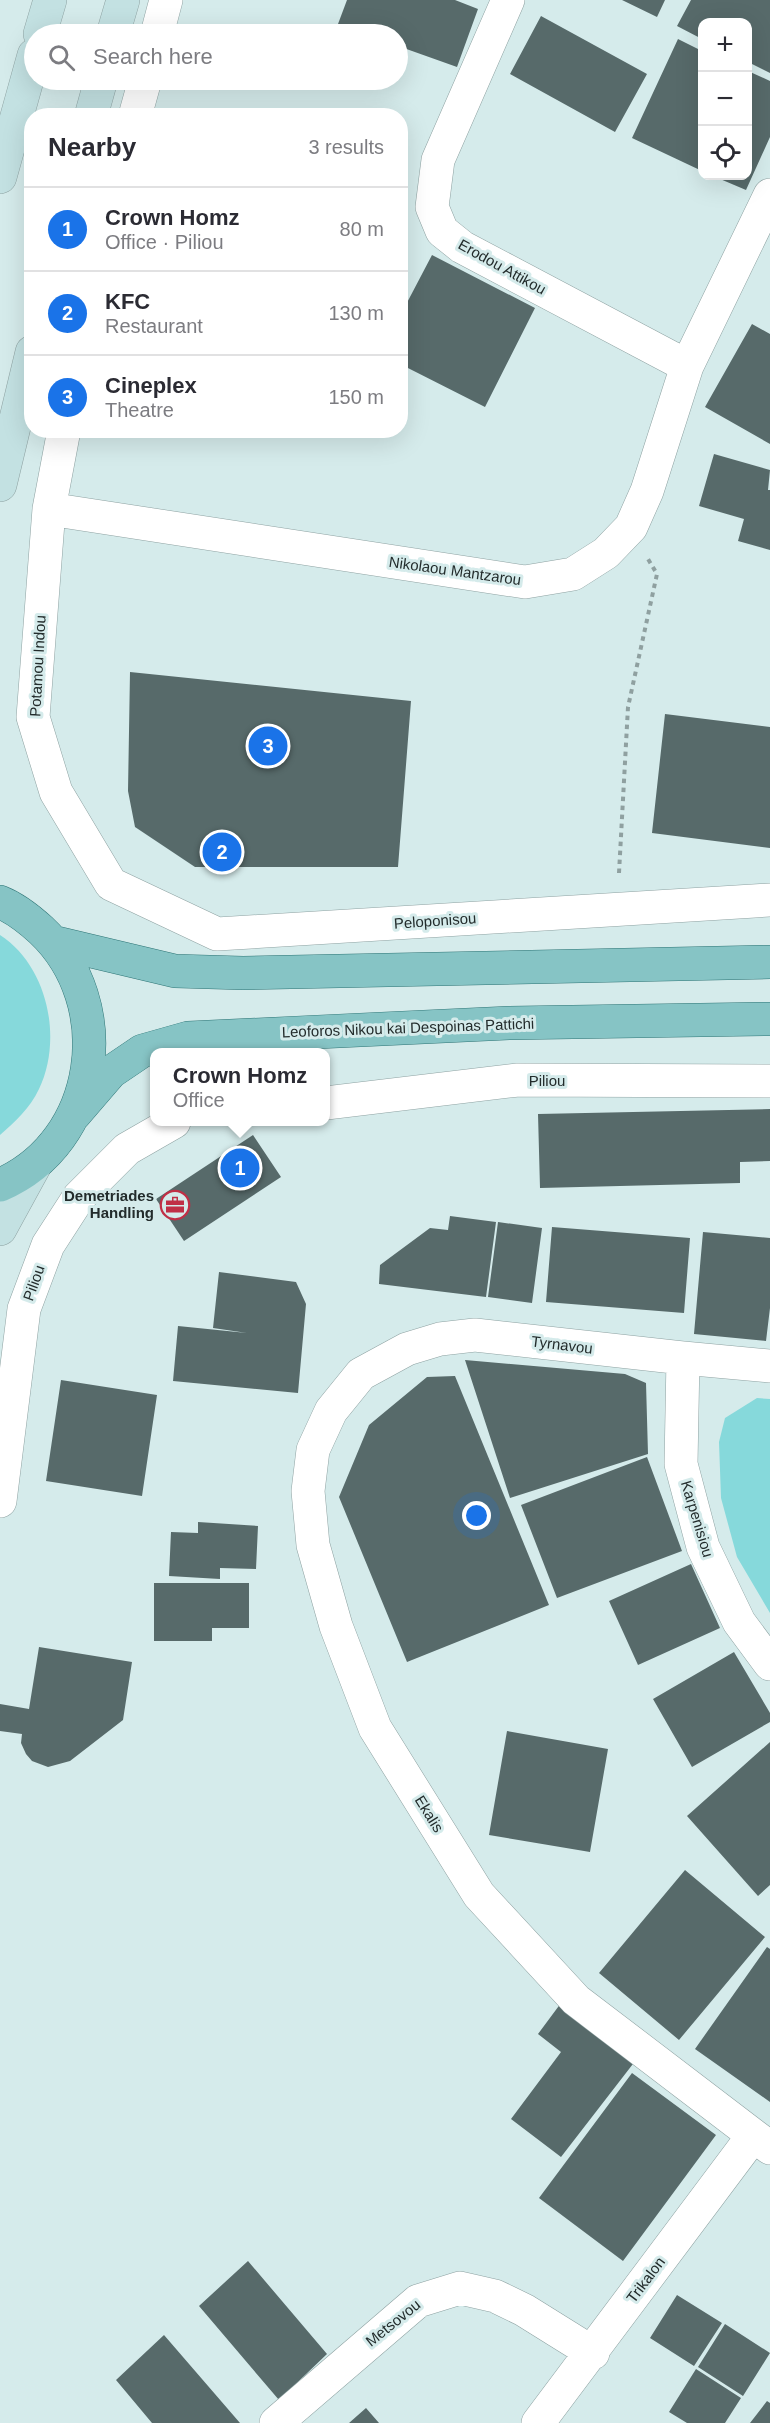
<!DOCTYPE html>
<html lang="en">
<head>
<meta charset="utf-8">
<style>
	:root { --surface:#fff; --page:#f2f2f3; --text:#2b2b33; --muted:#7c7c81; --line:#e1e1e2; --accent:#1a73e8 }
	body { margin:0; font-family:Arial,sans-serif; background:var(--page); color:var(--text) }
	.controls { position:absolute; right:18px; top:18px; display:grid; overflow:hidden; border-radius:12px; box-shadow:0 6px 24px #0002 }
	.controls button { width:54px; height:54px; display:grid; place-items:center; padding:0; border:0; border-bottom:2px solid var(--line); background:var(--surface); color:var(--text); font:30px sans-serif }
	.you { position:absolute; left:477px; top:1516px; width:21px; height:21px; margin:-15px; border:4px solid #fff; border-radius:50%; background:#1a73e8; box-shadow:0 0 0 9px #1a73e833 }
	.badge { display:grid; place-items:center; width:39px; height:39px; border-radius:50%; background:var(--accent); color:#fff; font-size:20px; font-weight:700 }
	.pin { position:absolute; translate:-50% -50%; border:3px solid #fff; box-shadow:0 2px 6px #0006 }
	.popup { position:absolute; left:150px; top:1048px; width:180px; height:78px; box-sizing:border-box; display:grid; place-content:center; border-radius:12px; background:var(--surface); filter:drop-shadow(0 2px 4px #0005); font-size:20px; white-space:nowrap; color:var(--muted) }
	.popup b { font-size:22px; color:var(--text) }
	.popup::after { content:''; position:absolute; left:50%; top:100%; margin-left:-12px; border:12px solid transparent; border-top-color:var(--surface) }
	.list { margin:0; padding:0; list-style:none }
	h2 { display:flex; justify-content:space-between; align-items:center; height:78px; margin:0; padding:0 24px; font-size:26px }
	h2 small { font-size:20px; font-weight:400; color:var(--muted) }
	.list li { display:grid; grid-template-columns:39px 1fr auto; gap:18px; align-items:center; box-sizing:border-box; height:84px; padding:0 24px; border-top:2px solid var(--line) }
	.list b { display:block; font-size:22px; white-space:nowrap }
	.list p { margin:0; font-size:20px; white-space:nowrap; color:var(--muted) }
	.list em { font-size:20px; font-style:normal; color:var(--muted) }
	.icon { flex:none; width:33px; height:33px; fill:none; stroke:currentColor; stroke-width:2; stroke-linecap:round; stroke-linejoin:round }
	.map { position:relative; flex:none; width:770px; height:2423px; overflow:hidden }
	.search { position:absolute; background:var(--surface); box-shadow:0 6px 24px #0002; left:24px; top:24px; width:384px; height:66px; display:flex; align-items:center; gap:15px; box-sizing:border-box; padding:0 21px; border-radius:33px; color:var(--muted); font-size:22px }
	.panel { position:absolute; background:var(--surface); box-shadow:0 6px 24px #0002; left:24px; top:108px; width:384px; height:330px; border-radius:24px }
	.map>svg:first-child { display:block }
</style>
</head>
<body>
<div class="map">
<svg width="770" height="2423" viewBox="0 0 770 2423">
	<rect width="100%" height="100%" fill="#d5ebeb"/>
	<path fill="#86d9db" d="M0 935C48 966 63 1039 39 1089 30 1108 15 1122 0 1135Z
		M757 1398 770 1399V1613L737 1557 721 1498 719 1442 725 1418Z"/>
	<path fill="#576a6a" d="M347 0H455L478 9 457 67 398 46V34H367L338 24Z
		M622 0H665L657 17Z
		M691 0H770V73L748 62V22H702V39L677 26Z
		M541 16 647 74 615 132 510 74Z
		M678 39 702 51V171L632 138Z
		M748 71 770 81V137L746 190 713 176H748Z
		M432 255 535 308 485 407 400 364V316Z
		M752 324 770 334V444L705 407Z
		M714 454 770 470 768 490H770V550L738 541 744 519 699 506Z
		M130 672 411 701 398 867H195L135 827 128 791Z
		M665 714 770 727V848L652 833Z
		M770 1109V1161L740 1162V1183L540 1188 538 1114Z
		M253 1135 281 1177 184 1241 156 1199Z
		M450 1216 496 1222 486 1297 379 1284 380 1265 430 1228 448 1230Z
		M498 1222 542 1228 532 1303 488 1297Z
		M552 1227 690 1238 684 1313 546 1302Z
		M703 1232 770 1238V1308L766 1341 694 1334Z
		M219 1272 296 1282 306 1304 298 1393 173 1381 178 1326 247 1333 213 1328Z
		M465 1360 625 1374 646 1383 648 1454 510 1498Z
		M455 1376 549 1605 407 1662 339 1497 369 1425 427 1377Z
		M61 1380 157 1395 142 1496 46 1481Z
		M647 1457 682 1551 557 1598 521 1505Z
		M198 1522 258 1526 256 1569 220 1568V1579L169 1576 171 1532 198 1533Z
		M691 1564 720 1628 638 1665 609 1601Z
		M154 1583H249V1628H212V1641H154Z
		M39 1647 132 1662 123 1720 70 1761 48 1767 32 1761 26 1754 21 1743 22 1734 0 1731V1704L29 1709Z
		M734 1652 770 1713V1722L692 1767 653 1699Z
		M507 1731 608 1749 590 1852 489 1835Z
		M770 1742V1885L758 1896 687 1816Z
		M685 1870 765 1937 679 2040 599 1973Z
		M767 1947 770 1949V2102L695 2049Z
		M561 2003 636 2060 561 2157 511 2119 561 2052 538 2034Z
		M632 2073 716 2135 623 2261 539 2198Z
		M248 2261 327 2354 279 2400 199 2306Z
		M677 2295 722 2323 694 2366 650 2338Z
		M725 2324 770 2353 743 2396 698 2367Z
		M164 2335 240 2423H152L116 2380Z
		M696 2369 741 2398 725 2423H687L669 2412Z
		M767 2401 770 2403V2423H750Z
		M366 2408 379 2423H349Z"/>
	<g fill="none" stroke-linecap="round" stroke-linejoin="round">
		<g stroke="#8ea2a2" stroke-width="34">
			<path id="street" d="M508 0 438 160 432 207 442 231 462 247 687 366
				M157 34 166 0
				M135 116 145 80
				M64 430 49 509 33 717 56 792 111 884 217 934 770 900
				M49 509 525 582 573 574 606 553 631 527 647 491 687 366 770 195
				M326 1103 518 1080 770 1081
				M683 1358 681 1464 703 1547 739 1622 770 1664
				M770 1366 683 1358 475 1335 440 1339 407 1349 361 1374 331 1411 313 1450 308 1491 313 1545 336 1626 375 1728 479 1895 576 2000 770 2148
				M0 1501 24 1309 48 1245 79 1197 127 1149 174 1122
				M276 2423 418 2301 460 2288 495 2296 524 2310 593 2353
				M538 2423 753 2136"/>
		</g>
		<g stroke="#8ea2a2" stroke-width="34">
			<path id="secondary" d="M40 34 50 0
				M113 34 123 0
				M91 116 101 80
				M0 177 34 55
				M0 485 32 352
				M0 1229 35 1165"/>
		</g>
		<g stroke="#2f7576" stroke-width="34">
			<path id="primary" d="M0 902C15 908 29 919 41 930 119 1003 100 1142 0 1185
				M53 942 175 971 243 973 770 962
				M74 1115 111 1072 142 1051 188 1038 509 1023 770 1019"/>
		</g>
		<path stroke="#8fa0a0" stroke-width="4" stroke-dasharray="4.5 4.5" stroke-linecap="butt" d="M619 873 628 707 657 574 648 559"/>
		<use href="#street" stroke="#fff" stroke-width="33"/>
		<use href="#secondary" stroke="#c3e1e2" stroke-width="33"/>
		<use href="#primary" stroke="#86c4c5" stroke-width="33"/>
	</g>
	<defs>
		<g id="office-ring" transform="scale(1.5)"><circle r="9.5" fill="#d5ebeb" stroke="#c02f46" stroke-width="1.5"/><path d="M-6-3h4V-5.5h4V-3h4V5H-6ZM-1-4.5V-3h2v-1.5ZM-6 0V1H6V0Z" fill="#c02f46"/></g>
	</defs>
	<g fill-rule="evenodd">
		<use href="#office-ring" x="175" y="1205"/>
	</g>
	<g text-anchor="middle" stroke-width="6" stroke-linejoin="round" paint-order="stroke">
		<g font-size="15" fill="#232c2c" stroke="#d5ebeb">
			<text transform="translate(502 267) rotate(29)" y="5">Erodou Attikou</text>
			<text transform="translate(455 571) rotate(8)" y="5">Nikolaou Mantzarou</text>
			<text transform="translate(38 666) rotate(-87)" y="5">Potamou Indou</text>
			<text transform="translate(435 921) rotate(-4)" y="5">Peloponisou</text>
			<text transform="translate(408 1028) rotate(-2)" y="5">Leoforos Nikou kai Despoinas Pattichi</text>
			<text x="547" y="1086">Piliou</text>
			<text transform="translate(34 1283) rotate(-70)" y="5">Piliou</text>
			<text transform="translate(562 1345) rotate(7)" y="5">Tyrnavou</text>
			<text transform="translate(697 1519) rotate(73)" y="5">Karpenisiou</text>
			<text transform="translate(429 1814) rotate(58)" y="5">Ekalis</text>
			<text transform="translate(646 2280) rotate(-53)" y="5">Trikalon</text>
			<text transform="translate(393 2323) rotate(-39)" y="5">Metsovou</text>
		</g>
		<g font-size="15" font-weight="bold" fill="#232c2c" stroke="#d5ebeb" text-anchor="end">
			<text x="154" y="1201">Demetriades<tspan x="154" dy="17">Handling</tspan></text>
		</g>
	</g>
</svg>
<div class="controls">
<button>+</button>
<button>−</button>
<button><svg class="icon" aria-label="locate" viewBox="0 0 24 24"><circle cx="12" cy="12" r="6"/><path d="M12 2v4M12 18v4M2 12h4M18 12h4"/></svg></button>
</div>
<div class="you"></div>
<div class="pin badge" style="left:240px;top:1168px">1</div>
<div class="popup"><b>Crown Homz</b>Office</div>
<div class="pin badge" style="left:222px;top:852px">2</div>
<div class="pin badge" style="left:268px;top:746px">3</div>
<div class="search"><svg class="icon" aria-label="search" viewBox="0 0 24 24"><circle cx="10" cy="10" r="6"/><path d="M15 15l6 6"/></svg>Search here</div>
<section class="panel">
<h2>Nearby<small>3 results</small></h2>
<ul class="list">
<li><span class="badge">1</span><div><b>Crown Homz</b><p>Office · Piliou</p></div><em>80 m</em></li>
<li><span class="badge">2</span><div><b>KFC</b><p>Restaurant</p></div><em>130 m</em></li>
<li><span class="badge">3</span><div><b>Cineplex</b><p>Theatre</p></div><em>150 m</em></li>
</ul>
</section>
</div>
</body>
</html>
